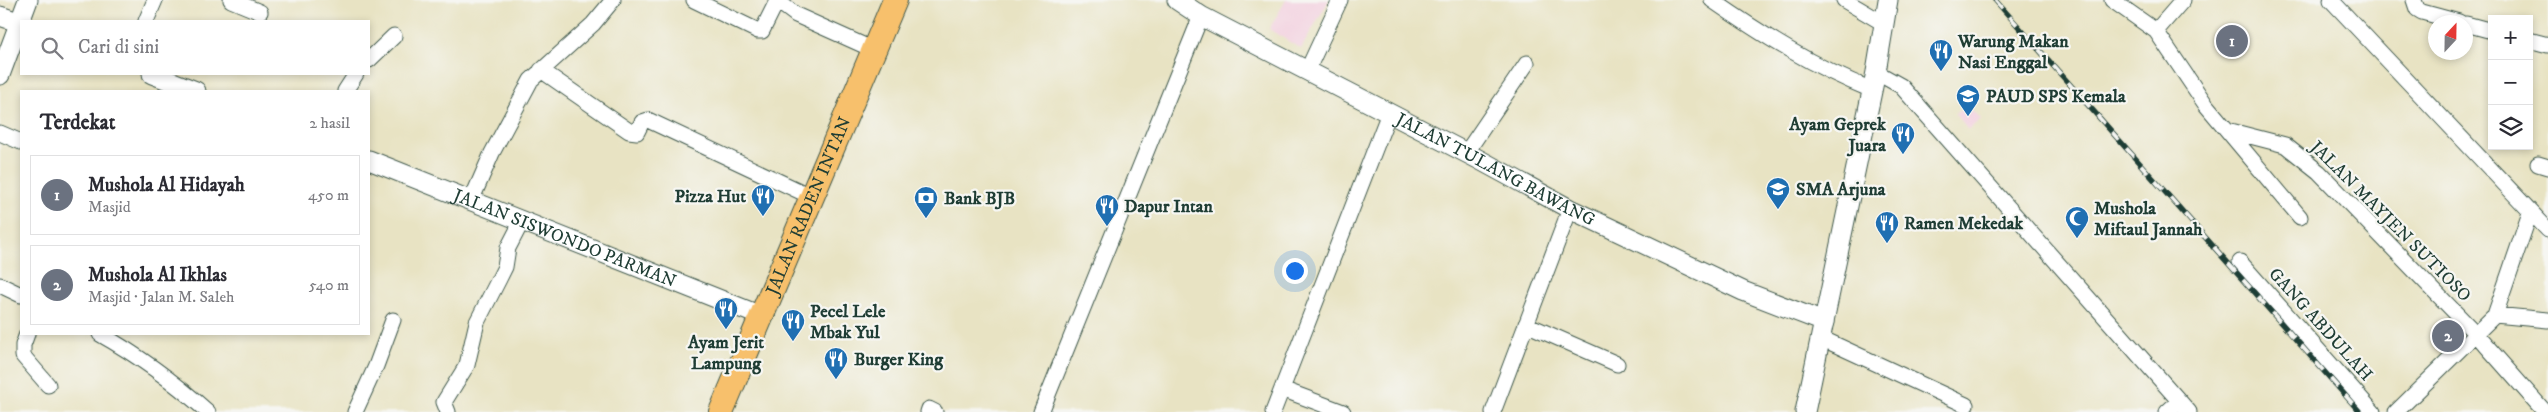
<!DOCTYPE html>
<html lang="id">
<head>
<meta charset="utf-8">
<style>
	:root { --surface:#fff; --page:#f7f7f7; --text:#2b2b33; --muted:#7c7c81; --line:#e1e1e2; --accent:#1f6fb2 }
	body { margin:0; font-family:"IM FELL DW Pica",serif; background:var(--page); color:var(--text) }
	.controls { position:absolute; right:15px; top:15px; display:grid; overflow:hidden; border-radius:0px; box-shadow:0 2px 8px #0003 }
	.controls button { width:45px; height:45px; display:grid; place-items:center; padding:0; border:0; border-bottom:1px solid var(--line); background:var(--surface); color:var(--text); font:25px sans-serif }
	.compass { position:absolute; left:2428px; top:15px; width:45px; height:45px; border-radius:50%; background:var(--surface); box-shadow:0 2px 8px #0003; rotate:22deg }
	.you { position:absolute; left:1294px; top:270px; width:18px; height:18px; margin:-12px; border:4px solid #fff; border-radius:50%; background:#1a73e8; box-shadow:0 0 0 8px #1a73e833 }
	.badge { display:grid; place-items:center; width:32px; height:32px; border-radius:50%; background:var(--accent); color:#fff; font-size:16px; font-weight:700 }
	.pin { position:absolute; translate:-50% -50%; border:2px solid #fff; box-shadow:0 1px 5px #0006 }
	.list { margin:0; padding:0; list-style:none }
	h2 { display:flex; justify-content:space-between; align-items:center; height:65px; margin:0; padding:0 20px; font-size:21px }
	h2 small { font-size:16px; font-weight:400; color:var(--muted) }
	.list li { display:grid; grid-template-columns:32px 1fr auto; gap:15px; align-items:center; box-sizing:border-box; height:80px; margin:0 10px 10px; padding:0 10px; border:1px solid var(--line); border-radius:0px }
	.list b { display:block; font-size:19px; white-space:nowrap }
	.list p { margin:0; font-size:16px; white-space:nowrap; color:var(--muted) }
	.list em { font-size:16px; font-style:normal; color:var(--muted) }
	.icon { flex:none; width:28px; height:28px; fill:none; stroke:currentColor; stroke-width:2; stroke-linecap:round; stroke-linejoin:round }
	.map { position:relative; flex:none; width:2548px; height:412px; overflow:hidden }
	.search { position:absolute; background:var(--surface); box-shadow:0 2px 8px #0003; left:20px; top:20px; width:350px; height:55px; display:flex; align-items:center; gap:12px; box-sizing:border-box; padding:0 18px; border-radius:0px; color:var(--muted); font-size:19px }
	.panel { position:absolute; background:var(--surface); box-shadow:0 2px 8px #0003; left:20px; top:90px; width:350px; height:245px; border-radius:0px }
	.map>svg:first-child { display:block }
</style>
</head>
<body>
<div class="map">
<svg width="2548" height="412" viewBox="0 0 2548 412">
	<rect width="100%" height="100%" fill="#f6f6f2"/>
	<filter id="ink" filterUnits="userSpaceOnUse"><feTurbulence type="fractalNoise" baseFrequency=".02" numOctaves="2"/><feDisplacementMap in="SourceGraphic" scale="10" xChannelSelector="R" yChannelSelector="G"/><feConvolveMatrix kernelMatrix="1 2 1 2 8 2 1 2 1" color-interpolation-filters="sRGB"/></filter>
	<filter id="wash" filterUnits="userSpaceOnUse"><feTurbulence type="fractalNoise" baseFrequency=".0096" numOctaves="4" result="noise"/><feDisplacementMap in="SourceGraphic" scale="20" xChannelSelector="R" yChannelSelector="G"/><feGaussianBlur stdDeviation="1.12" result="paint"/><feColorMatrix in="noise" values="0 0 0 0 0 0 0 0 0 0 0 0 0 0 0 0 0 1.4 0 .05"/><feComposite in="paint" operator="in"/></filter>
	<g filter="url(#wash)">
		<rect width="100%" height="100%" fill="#e8e3c3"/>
		<path fill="#f3cfdf" d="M1286 0H1329L1301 49 1269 29Z
			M1967 105 1981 119 1968 130 1955 114Z"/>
	</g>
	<g filter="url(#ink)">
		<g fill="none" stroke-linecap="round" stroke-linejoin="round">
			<g stroke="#3d5649" stroke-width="17">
				<path id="minor" d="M231 0 260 12
					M694 0 758 31H762L777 1
					M776 0 796 15 874 50
					M1712 0C1764 36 1812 66 1872 90
					M1844 0 1883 23
					M2112 0 2156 31 2206 105 2227 130 2285 145 2319 172 2476 334 2545 412
					M2331 0 2548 230
					M2414 0 2417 9 2422 12 2459 22
					M146 21 155 0
					M2466 24 2492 31
					M2156 31 2183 0
					M2529 40 2548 45
					M369 60 394 36
					M541 70 629 131 637 132 642 122 648 120 812 197
					M1307 71 1340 0
					M1876 72 1901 86 2189 412
					M345 91 356 74
					M2227 130 2300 217
					M0 133 21 142
					M1466 153 1527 63
					M2538 164 2548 167
					M471 201 492 153 531 80 593 24 613 0
					M2240 262 2373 412
					M0 285 21 295
					M2495 315 2530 213
					M1526 324 1617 364
					M27 334 23 345V356L48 385
					M100 334C141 357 173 381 208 412
					M1821 338 1966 405
					M1282 389 1343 412
					M355 412 376 366 393 320
					M448 412 444 402 467 365 477 322 499 279 505 267 508 248 522 221
					M928 412 929 409 935 412
					M1041 412 1201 16
					M1273 412 1389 113
					M1493 412 1570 209
					M2167 412 2179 401
					M2396 412 2495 315 2548 320"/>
			</g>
			<g stroke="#3d5649" stroke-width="21">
				<g id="tertiary">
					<path id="s1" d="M1177 0 1201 16 1478 159 1570 209 1743 291 1824 322"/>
					<path d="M0 16 21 23"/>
					<path d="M152 74 196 91"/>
					<path d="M0 75 28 0"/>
					<path id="s2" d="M369 160 761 316"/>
					<path d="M1805 412 1876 72 1888 0"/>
				</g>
			</g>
			<g stroke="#3d5649" stroke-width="26">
				<g id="primary">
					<path id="s3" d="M721 412 895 0"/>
				</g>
			</g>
			<use href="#minor" stroke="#fff" stroke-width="15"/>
			<use href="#tertiary" stroke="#fff" stroke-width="19"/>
			<use href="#primary" stroke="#f7c06c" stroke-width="24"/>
			<g stroke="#1f3d34" stroke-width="5.5">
				<path id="rail" d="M1995 0 2360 412"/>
			</g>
			<use href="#rail" stroke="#f6f6f2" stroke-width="4" stroke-dasharray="11" stroke-linecap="butt"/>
		</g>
	</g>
	<defs>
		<g id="restaurant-pin" transform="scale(1.25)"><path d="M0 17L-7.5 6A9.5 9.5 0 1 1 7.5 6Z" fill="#1f6fb2" stroke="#f6f6f2"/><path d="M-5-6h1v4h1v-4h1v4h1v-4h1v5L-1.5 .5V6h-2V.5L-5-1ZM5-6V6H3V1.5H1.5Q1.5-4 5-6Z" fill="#fff"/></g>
		<g id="school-pin" transform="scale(1.25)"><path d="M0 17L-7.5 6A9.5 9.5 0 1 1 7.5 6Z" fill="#1f6fb2" stroke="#f6f6f2"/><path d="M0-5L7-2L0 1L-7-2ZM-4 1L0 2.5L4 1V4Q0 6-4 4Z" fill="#fff"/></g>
		<g id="bank-pin" transform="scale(1.25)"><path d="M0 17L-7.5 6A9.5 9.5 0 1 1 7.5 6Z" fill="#1f6fb2" stroke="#f6f6f2"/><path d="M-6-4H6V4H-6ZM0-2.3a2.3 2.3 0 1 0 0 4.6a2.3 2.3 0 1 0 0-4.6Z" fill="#fff"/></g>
		<g id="mosque-pin" transform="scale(1.25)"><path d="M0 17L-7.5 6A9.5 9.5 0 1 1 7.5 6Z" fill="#1f6fb2" stroke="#f6f6f2"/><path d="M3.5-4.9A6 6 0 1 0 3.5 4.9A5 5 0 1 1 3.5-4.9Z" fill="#fff"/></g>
	</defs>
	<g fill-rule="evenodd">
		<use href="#restaurant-pin" x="1941" y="51"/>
		<use href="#school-pin" x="1968" y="96"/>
		<use href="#restaurant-pin" x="1903" y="134"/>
		<use href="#school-pin" x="1778" y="189"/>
		<use href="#restaurant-pin" x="763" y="196"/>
		<use href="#bank-pin" x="926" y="198"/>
		<use href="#restaurant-pin" x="1107" y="206"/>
		<use href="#mosque-pin" x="2077" y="218"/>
		<use href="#restaurant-pin" x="1887" y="223"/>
		<use href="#restaurant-pin" x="726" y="309"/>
		<use href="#restaurant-pin" x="793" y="321"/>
		<use href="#restaurant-pin" x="836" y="359"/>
	</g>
	<g text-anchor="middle" stroke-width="4.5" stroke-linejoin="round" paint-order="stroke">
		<g font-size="18" font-weight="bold" fill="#1f3d34" stroke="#f6f6f2" text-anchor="start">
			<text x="1958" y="47">Warung Makan<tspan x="1958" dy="21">Nasi Enggal</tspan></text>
			<text x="1986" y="102">PAUD SPS Kemala</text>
			<text x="1886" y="130" text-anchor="end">Ayam Geprek<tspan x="1886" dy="21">Juara</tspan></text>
			<text x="1796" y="195">SMA Arjuna</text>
			<text x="746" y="202" text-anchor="end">Pizza Hut</text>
			<text x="944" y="204">Bank BJB</text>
			<text x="1124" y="212">Dapur Intan</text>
			<text x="2094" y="214">Mushola<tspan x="2094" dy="21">Miftaul Jannah</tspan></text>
			<text x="1904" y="229">Ramen Mekedak</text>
			<text x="810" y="317">Pecel Lele<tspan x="810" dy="21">Mbak Yul</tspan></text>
			<text x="726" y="348" text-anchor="middle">Ayam Jerit<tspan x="726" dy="21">Lampung</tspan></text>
			<text x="854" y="365">Burger King</text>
		</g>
		<g font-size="18" fill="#1f3d34" stroke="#f6f6f2">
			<text dy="6" stroke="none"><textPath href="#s1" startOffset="361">JALAN TULANG BAWANG</textPath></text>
			<text dy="6" stroke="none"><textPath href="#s3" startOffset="224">JALAN RADEN INTAN</textPath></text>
			<text transform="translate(2391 221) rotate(45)" y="6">JALAN MAYJEN SUTIOSO</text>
			<text dy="6" stroke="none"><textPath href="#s2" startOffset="211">JALAN SISWONDO PARMAN</textPath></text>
			<text transform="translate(2321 324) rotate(48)" y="6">GANG ABDULAH</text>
		</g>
	</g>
</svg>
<div class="controls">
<button>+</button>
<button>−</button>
<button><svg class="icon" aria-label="layers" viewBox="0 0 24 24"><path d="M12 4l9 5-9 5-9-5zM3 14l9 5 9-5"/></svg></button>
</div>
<svg class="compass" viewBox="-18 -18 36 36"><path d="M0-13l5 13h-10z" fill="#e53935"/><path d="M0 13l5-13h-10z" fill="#7c7c81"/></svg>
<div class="you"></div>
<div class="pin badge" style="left:2232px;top:41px;background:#6b7280">1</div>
<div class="pin badge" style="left:2448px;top:336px;background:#6b7280">2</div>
<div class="search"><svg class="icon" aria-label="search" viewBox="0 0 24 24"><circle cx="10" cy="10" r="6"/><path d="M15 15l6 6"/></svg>Cari di sini</div>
<section class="panel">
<h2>Terdekat<small>2 hasil</small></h2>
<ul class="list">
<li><span class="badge" style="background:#6b7280">1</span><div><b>Mushola Al Hidayah</b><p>Masjid</p></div><em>450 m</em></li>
<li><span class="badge" style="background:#6b7280">2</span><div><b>Mushola Al Ikhlas</b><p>Masjid · Jalan M. Saleh</p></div><em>540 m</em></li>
</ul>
</section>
</div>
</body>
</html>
